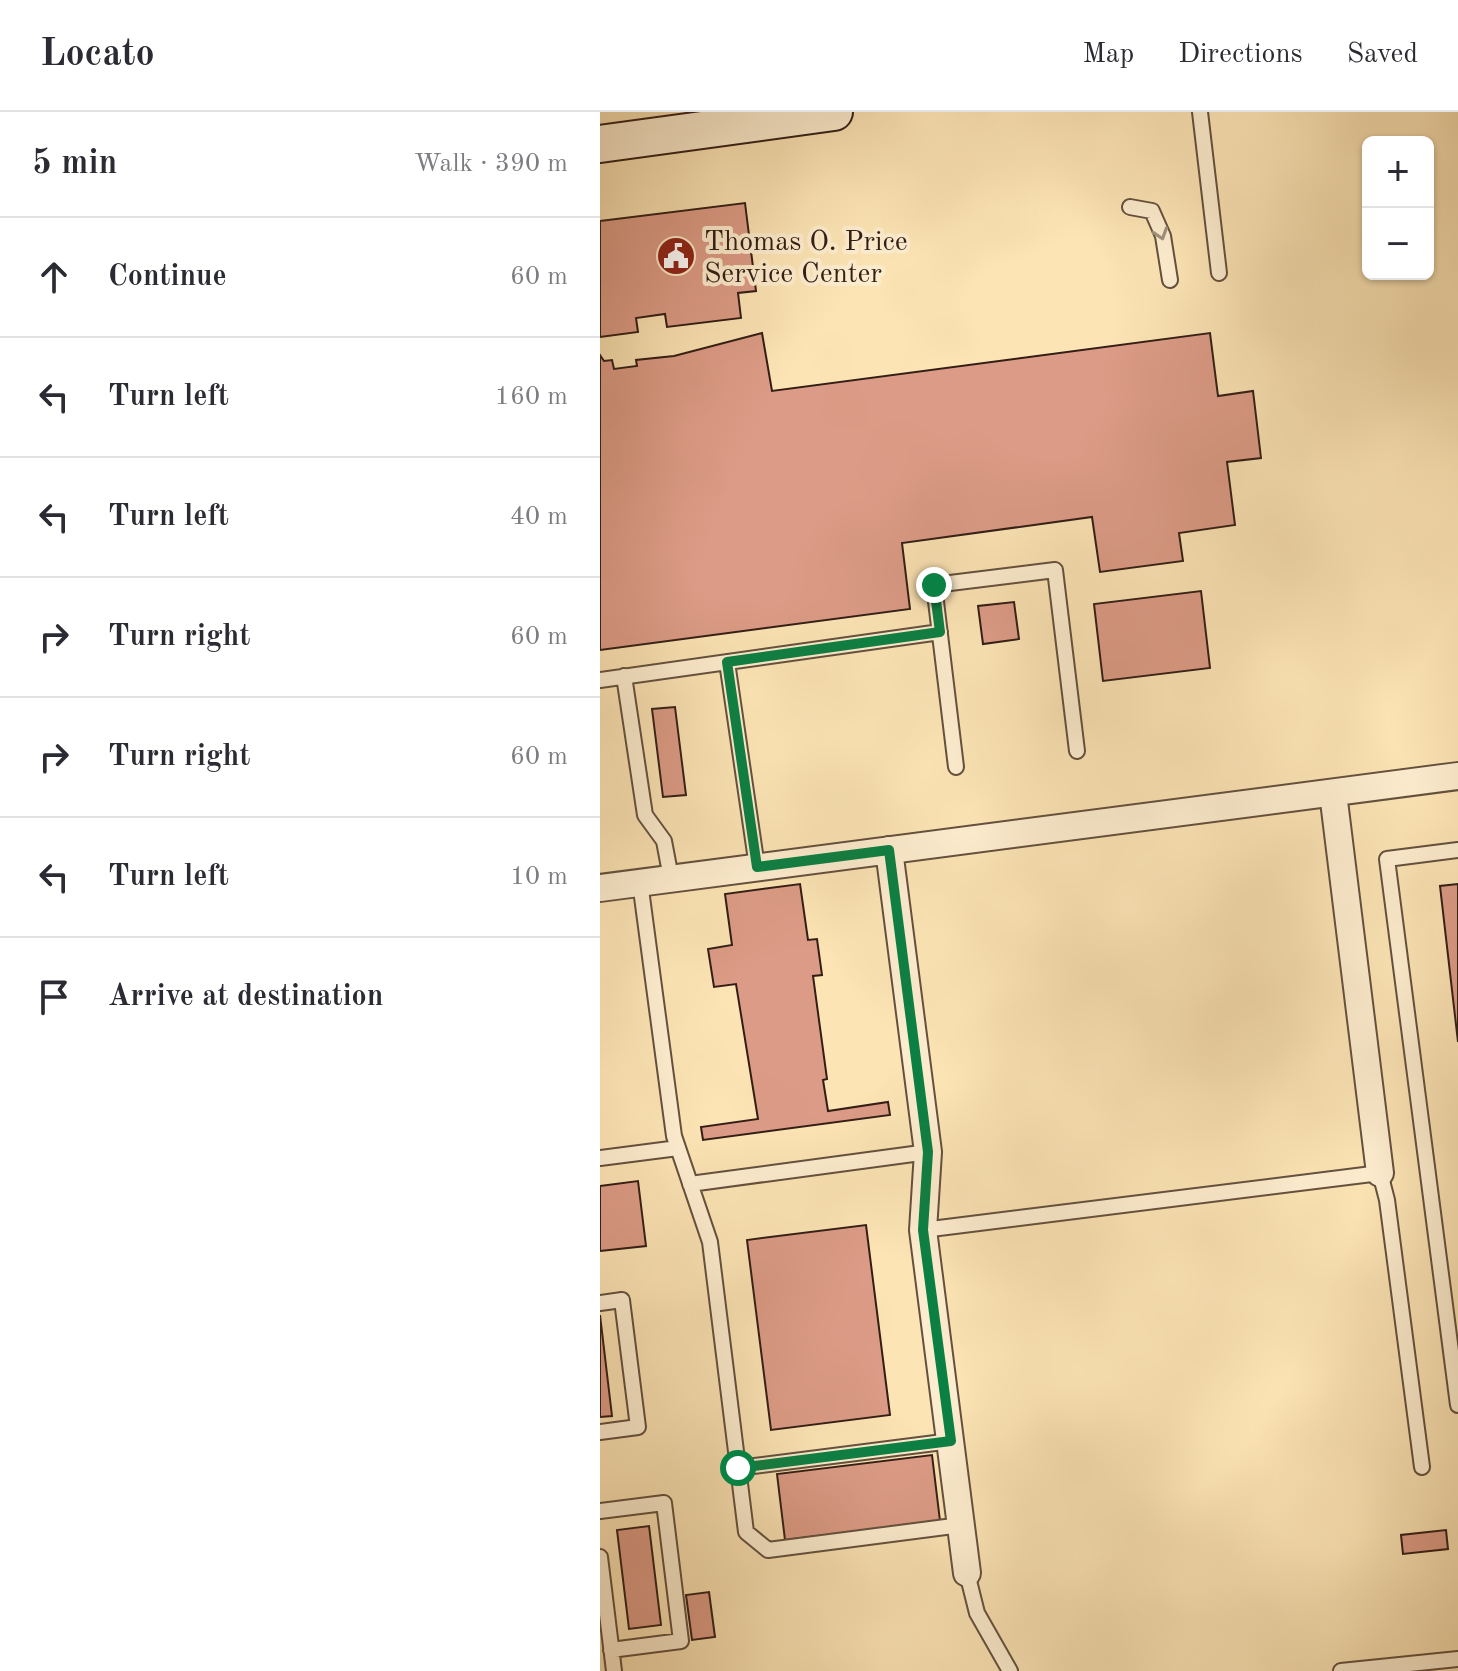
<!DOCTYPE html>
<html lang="en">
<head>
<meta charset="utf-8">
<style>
	:root { --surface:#fff; --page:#f7f7f7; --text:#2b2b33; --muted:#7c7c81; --line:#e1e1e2 }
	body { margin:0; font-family:"Old Standard TT",serif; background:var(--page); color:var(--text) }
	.controls { position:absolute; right:24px; top:24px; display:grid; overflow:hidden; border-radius:12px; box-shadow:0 2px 6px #0004 }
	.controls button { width:72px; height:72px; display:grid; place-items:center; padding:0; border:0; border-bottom:2px solid var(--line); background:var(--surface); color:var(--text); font:40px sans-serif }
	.stop { position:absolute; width:24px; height:24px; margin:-18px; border:6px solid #0b8043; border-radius:50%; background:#fff }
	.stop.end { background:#0b8043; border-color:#fff; box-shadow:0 2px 8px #0008 }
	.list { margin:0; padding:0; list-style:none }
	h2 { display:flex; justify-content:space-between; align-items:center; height:104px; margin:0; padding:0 32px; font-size:34px }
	h2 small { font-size:26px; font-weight:400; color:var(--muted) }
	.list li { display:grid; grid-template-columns:52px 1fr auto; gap:24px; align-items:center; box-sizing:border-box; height:120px; padding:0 32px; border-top:2px solid var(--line) }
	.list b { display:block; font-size:30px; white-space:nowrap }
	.list em { font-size:26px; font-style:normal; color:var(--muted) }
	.icon { flex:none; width:44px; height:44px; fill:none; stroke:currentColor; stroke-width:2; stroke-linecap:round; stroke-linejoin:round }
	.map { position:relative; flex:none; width:858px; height:1559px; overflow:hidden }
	header { display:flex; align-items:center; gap:48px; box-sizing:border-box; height:112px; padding:0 40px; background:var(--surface); border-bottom:2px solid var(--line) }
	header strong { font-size:38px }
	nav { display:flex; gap:44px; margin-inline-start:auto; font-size:28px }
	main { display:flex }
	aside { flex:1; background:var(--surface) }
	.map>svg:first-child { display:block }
</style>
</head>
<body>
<header>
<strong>Locato</strong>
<nav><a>Map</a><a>Directions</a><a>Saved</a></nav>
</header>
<main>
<aside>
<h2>5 min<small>Walk · 390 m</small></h2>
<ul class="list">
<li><svg class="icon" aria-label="ahead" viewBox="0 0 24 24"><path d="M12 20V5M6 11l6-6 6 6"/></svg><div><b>Continue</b></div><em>60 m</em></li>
<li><svg class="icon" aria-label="left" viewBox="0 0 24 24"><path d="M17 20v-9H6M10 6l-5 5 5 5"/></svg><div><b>Turn left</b></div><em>160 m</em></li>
<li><svg class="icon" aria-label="left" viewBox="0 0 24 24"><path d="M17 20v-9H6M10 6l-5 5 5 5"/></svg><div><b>Turn left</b></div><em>40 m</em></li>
<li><svg class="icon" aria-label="right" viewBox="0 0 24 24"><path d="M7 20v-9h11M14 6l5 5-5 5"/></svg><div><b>Turn right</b></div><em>60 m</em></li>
<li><svg class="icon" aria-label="right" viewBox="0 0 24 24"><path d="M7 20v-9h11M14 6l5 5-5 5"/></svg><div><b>Turn right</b></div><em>60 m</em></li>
<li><svg class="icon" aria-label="left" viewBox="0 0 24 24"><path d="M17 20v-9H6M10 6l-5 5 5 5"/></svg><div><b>Turn left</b></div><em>10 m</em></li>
<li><svg class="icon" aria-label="arrive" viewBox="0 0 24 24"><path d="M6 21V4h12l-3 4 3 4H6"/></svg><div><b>Arrive at destination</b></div></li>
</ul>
</aside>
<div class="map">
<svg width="858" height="1559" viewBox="0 0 858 1559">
	<rect width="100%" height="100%" fill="#fce4b5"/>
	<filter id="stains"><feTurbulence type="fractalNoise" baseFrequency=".0025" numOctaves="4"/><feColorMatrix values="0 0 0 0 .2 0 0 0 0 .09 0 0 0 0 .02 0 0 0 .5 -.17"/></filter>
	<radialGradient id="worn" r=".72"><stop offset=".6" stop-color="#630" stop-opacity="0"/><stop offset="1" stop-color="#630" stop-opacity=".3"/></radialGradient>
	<path fill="#dc9b86" stroke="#321e16" stroke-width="2" d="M145 91 156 179 138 181 141 206 67 215 65 202 36 206 38 220 0 225V109Z
		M162 221 172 279 610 221 618 284 653 279 661 346 627 350 635 413 579 421 583 449 500 460 492 405 302 431 310 497 0 538V243L4 249 12 248 14 257 37 254 36 248 74 244Z
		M601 479 610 556 503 569 494 492Z
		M414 490 419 527 383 532 378 494Z
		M75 595 86 683 63 685 52 597Z
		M200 772 208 828 217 827 222 863 213 864 227 967 223 968 228 999 288 990 290 1003 103 1028 101 1015 158 1007 136 872 114 875 108 837 132 833 125 782Z
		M858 772V930L840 774Z
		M38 1069 46 1134 0 1139V1074Z
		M266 1113 290 1303 171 1318 147 1128Z
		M0 1203 12 1304 0 1305Z
		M332 1343 340 1409 185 1428 177 1362Z
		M49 1414 61 1513 29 1517 17 1418Z
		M846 1418 848 1437 803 1442 801 1423Z
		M109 1480 115 1525 92 1528 86 1483Z"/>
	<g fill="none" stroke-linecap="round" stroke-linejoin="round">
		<g stroke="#64503e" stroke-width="18">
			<path id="lane" d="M600 0 619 161
				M530 95 552 99 563 124 570 168
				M127 550 157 755
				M24 564 45 703 64 729 71 766
				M0 568 340 520
				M356 655 334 473 455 458 477 639
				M858 738 787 747 858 1293
				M40 770 74 1024 110 1130 146 1420 168 1438 361 1413
				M0 1046 78 1036
				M90 1072 328 1040
				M323 1118 780 1061 787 1088 822 1355
				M0 1191 22 1188 38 1315 0 1320
				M138 1356 351 1329
				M0 1399 64 1391 81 1529 11 1538
				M0 1445 14 1559
				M367 1461 377 1501 410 1559
				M741 1559 858 1547"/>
		</g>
		<g stroke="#64503e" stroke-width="30">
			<path id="street" d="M733 681 780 1061
				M289 738 328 1040 323 1118 367 1461
				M0 776 858 664"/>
		</g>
		<g stroke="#321e16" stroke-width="40">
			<path id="secondary" d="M0 32 234 0"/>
		</g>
		<use href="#lane" stroke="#fdedcf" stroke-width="14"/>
		<use href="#street" stroke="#fdedcf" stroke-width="26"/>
		<use href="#secondary" stroke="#fdedcf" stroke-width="36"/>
	</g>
	<defs><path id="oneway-chevron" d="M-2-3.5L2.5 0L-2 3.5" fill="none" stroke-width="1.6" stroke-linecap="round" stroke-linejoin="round" transform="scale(2)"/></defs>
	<use stroke="#a2907c" href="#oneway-chevron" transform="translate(561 122) rotate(72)"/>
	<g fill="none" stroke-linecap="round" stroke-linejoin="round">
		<path stroke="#0b8043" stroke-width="10" d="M138 1356 351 1329 323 1118 328 1040 289 738 157 755 127 550 340 520 334 473"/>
	</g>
	<defs>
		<g id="civic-disc" transform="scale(2)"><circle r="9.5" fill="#8f2418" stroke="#fdedcf"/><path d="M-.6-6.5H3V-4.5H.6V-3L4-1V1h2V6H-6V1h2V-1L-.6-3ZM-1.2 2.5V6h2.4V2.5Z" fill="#fff"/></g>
	</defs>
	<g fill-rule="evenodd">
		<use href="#civic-disc" x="76" y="144"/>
	</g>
	<g text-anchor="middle" stroke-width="8" stroke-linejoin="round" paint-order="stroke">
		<g font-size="28" fill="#321e16" stroke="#fdedcf" text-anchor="start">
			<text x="104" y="138">Thomas O. Price<tspan x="104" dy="32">Service Center</tspan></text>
		</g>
	</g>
	<rect width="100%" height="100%" filter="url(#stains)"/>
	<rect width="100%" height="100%" fill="url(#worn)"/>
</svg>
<div class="controls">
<button>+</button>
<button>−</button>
</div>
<div class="stop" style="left:138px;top:1356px"></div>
<div class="stop end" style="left:334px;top:473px"></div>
</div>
</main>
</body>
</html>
